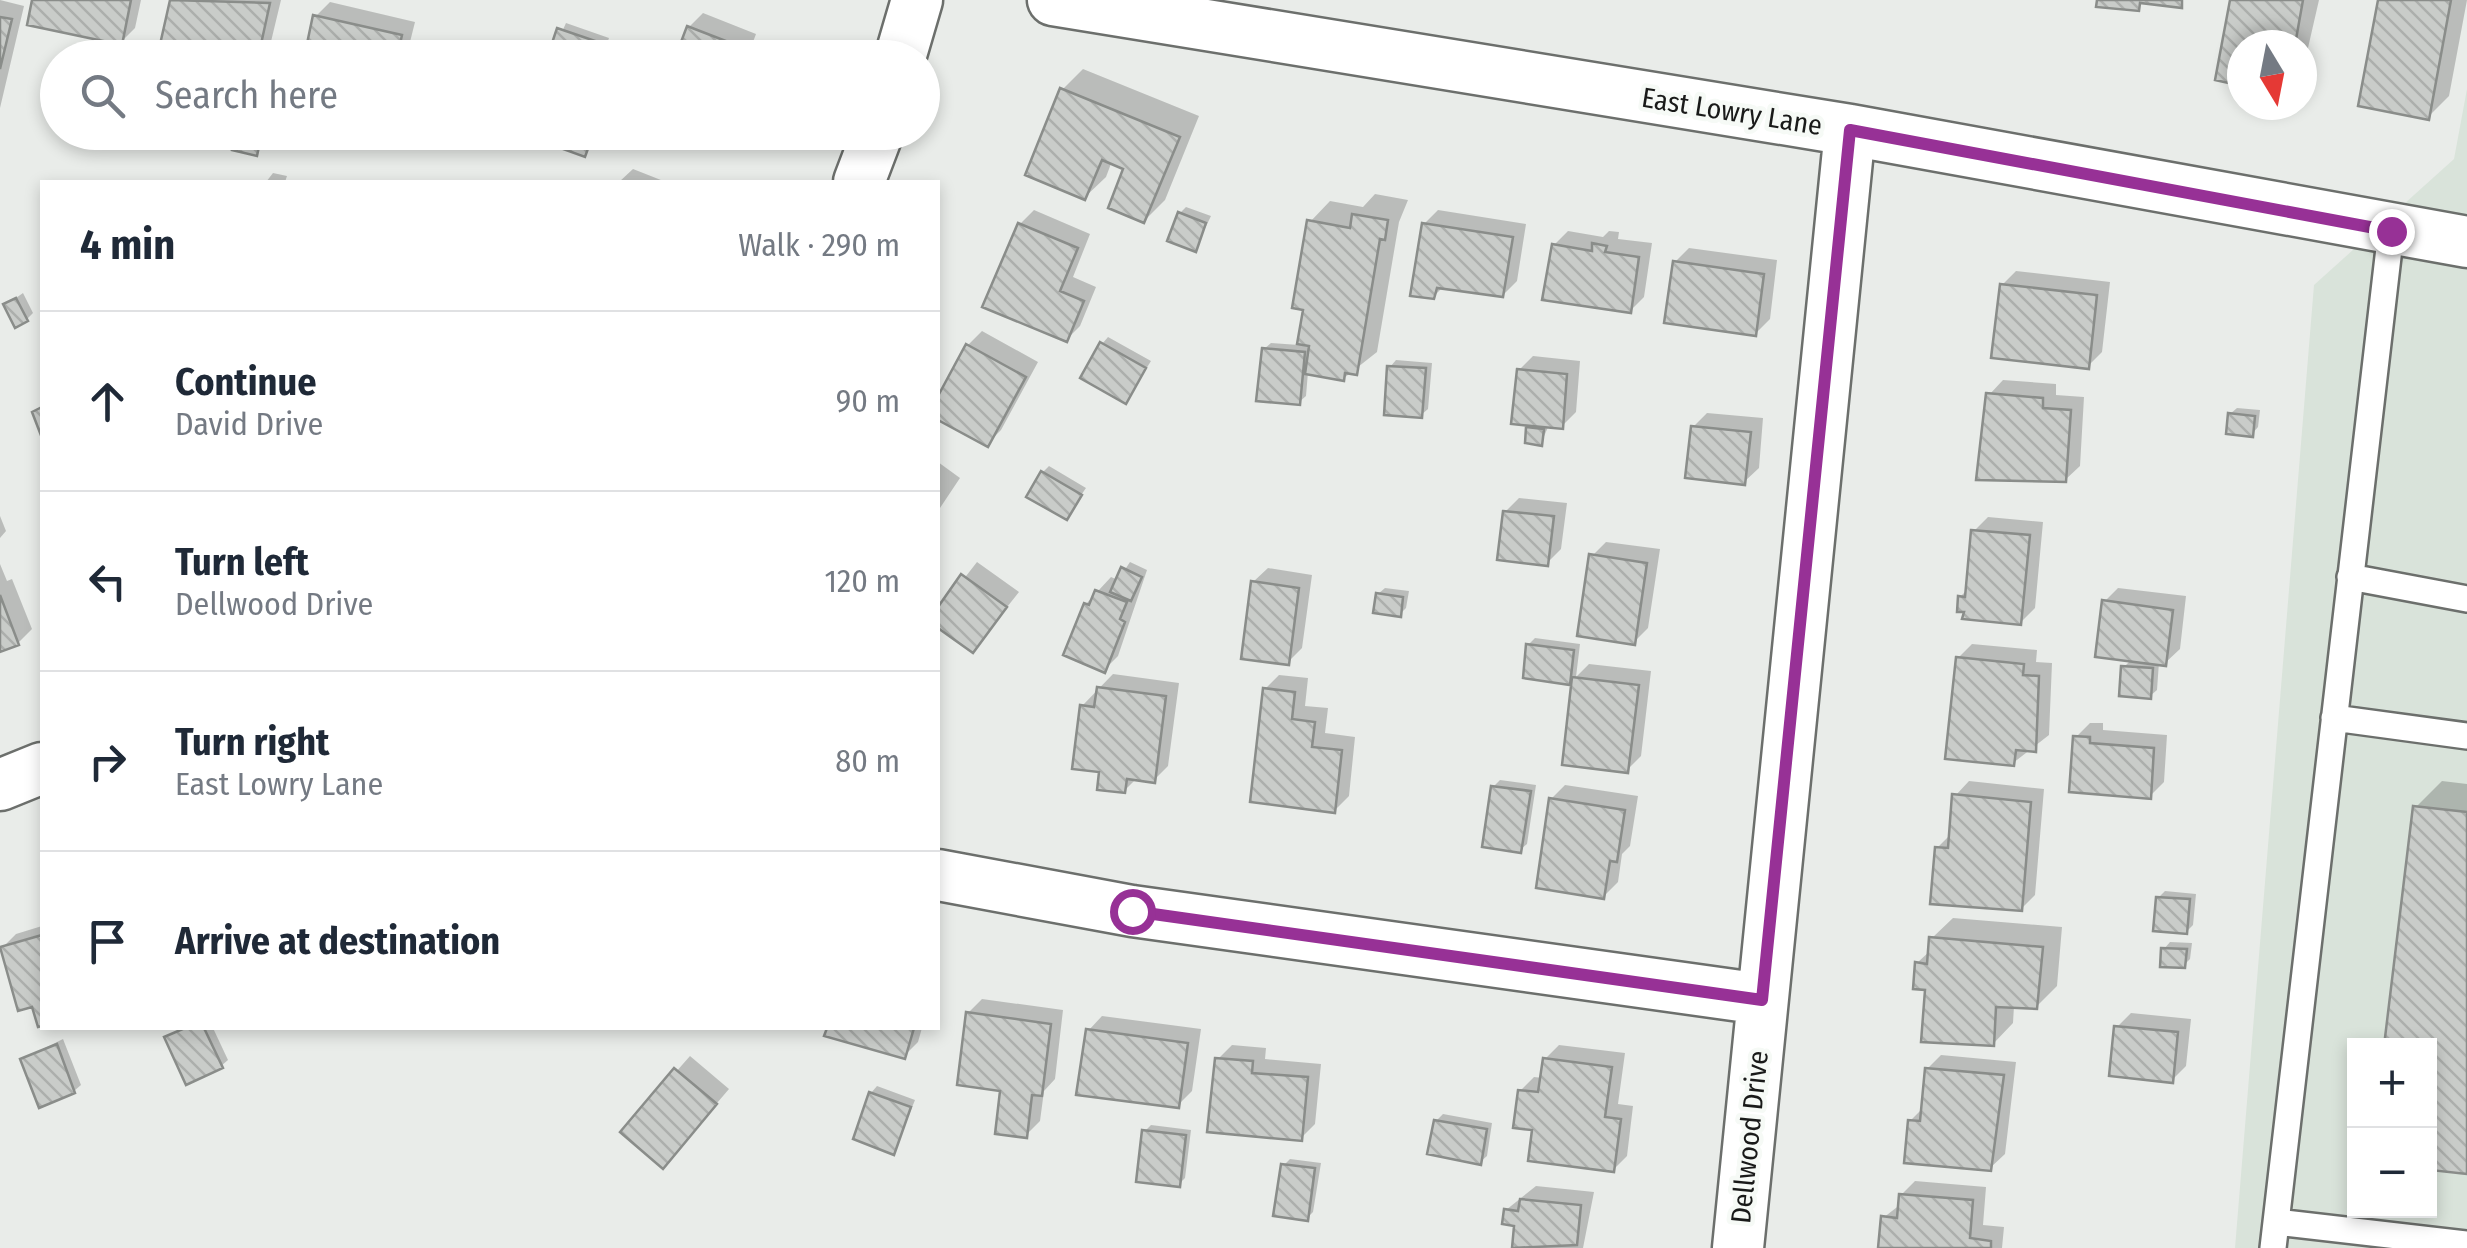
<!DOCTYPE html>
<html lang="en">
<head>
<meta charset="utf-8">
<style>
	:root { --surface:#fff; --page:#f6f6f7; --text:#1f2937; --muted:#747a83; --line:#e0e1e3 }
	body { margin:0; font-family:"Fira Sans Condensed",sans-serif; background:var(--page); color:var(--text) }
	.controls { position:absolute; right:30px; bottom:30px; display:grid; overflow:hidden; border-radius:0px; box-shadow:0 5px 15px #0003 }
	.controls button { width:90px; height:90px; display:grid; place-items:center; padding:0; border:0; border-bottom:2px solid var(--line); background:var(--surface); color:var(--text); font:50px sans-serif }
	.compass { position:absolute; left:2227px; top:30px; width:90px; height:90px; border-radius:50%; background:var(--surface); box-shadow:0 5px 15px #0003; rotate:170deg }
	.stop { position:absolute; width:30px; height:30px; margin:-22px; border:8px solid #973196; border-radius:50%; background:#fff }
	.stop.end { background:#973196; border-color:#fff; box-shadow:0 2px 10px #0008 }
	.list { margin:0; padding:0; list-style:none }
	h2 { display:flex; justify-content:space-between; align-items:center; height:130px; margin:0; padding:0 40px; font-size:42px }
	h2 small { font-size:32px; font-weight:400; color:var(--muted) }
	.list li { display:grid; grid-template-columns:65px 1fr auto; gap:30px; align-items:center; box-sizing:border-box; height:180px; padding:0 40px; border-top:2px solid var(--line) }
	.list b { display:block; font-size:38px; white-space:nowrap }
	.list p { margin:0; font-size:32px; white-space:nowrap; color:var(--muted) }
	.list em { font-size:32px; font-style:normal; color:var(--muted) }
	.icon { flex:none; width:55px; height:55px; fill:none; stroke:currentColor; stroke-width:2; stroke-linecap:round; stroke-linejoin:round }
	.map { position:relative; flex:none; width:2467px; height:1248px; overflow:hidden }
	.search { position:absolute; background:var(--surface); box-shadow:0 5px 15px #0003; left:40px; top:40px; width:900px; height:110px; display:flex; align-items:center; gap:25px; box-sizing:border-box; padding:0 35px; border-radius:55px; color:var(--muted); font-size:38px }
	.panel { position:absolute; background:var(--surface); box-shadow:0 5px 15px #0003; left:40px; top:180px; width:900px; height:850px; border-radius:0px }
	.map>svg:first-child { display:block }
</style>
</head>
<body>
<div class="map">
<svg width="2467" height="1248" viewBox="0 0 2467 1248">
	<defs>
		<pattern id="building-back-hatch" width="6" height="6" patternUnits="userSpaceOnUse" patternTransform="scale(2.5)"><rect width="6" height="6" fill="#c9ccc9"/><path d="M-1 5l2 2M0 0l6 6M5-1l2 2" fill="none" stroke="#acafac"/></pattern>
	</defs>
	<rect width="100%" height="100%" fill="#e9ece9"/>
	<path fill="#d9e3da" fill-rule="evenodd" d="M2467 89V1248H2235L2314 285 2454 159ZM2354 1046H2430V1210H2354Z"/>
	<path fill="#0003" d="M0 0 24 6 0 108Z
		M34 0H141L135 28 121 42Z
		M173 0H281L268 54 209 58 162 47Z
		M2233 0H2319L2302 74V45H2242V83Z
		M2380 0H2467L2449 96 2428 117Z
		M330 2 415 22 406 58H306L316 16Z
		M703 13 756 34 747 58H677L689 27Z
		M566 23 609 38 602 58H550Z
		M1083 69 1199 116 1165 200 1144 221 1127 168 1112 161 1106 177 1085 197 1062 90Z
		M238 132H265L262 147 256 153Z
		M633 169 666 182H619Z
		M273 173 287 176 285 182H266Z
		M1375 194 1408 200 1399 222 1377 352 1344 378 1308 372 1306 396 1299 402 1264 349 1271 343 1299 345 1310 222 1330 201 1363 207Z
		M1186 207 1211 216 1195 249 1180 213Z
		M1034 210 1090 234 1073 277 1096 287 1080 326 1066 340 1020 224Z
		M1438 210 1526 224 1517 281 1503 295 1444 286 1433 297 1424 224Z
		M1568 231 1603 237 1609 231 1619 232 1618 239 1652 243 1644 297 1630 311 1554 245Z
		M1689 248 1777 260 1770 319 1756 333 1675 262Z
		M2016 271 2110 282 2102 352 2088 366 2002 285Z
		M23 293 33 313 27 319 6 305Z
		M982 331 1038 362 1001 430 987 444 938 417V401L968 345Z
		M1108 337 1151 361 1126 401 1102 344Z
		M1533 356 1580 361 1576 412 1562 426 1549 425 1541 443 1529 429 1534 424 1519 370Z
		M1396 360 1432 363 1428 409 1421 415 1390 367Z
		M2003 380 2056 384V395L2084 397 2080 466 2065 480 1989 395Z
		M2237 408 2260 410 2258 427 2252 434 2230 414Z
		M1707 413 1763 418 1759 468 1744 482 1693 427Z
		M938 462 960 478 938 511Z
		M1049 466 1086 488 1066 517 1043 472Z
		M1519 498 1567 503 1561 549 1547 563 1505 512Z
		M0 516 6 531 0 538Z
		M1988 517 2043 522 2035 608 2021 622 1967 610 1960 597 1968 589 1974 531Z
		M1606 542 1660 549 1648 628 1634 642 1592 556Z
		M977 562 1019 592 973 650 938 625V612Z
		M1130 562 1147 570 1118 656 1104 670 1086 604 1111 577 1118 580Z
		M0 564 7 581 12 579 32 629 18 643 0 650Z
		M1268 568 1312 575 1302 648 1288 662 1253 582Z
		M1385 588 1409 591 1406 608 1400 614 1378 594Z
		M2118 588 2186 596 2180 649 2165 663 2159 662 2157 690 2150 696 2124 667 2132 659 2104 602Z
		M1535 638 1580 644 1576 677 1589 664 1651 671 1641 756 1627 770 1565 763 1575 677 1570 682 1528 645Z
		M1972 644 2037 650 2036 662 2052 663 2049 735 2013 763 1958 658Z
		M1113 674 1179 683 1168 766 1154 780 1137 778 1124 791 1102 770 1082 706Z
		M1279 675 1308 678 1305 706 1328 708 1325 733 1355 737 1349 796 1335 810 1265 689Z
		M2090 723H2103V730L2167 735 2164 782 2150 796 2076 737Z
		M1500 780 1536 785 1527 844 1520 850 1493 787Z
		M1969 781 2044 789 2035 895 2021 909 1937 848 1951 834 1955 796Z
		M2442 781 2467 784V1172L2430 1168V1046L2416 807Z
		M1565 785 1638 796 1630 846 1622 854 1618 882 1604 896 1551 799Z
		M2165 891 2196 894 2193 925 2186 932 2158 898Z
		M1953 918 2062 927 2057 986 2036 1007 2014 1006 2013 1023 1993 1044 1928 988 1917 963 1931 950 1932 938Z
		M42 926V1023L40 1024 33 1004 2 948 16 934Z
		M2170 942 2192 943 2190 959 2184 965 2164 949Z
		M982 999 1063 1010 1055 1079 1044 1091 1040 1121 1026 1135 968 1013Z
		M2131 1013 2191 1019 2186 1066 2172 1080 2117 1027Z
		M1102 1016 1201 1029 1192 1091 1178 1105 1088 1031Z
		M181 1028H213L228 1060 221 1066 167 1038Z
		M829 1028H922L918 1042 904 1056 827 1035Z
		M63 1039 81 1085 74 1091 23 1059Z
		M1232 1045 1266 1048 1265 1059 1321 1064 1315 1124 1301 1138 1218 1059Z
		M1559 1045 1625 1053 1618 1104 1633 1106 1627 1156 1613 1170 1535 1128 1520 1091 1534 1077 1543 1078 1545 1059Z
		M1941 1055 2016 1062 2005 1154 1990 1168 1910 1121 1924 1107 1927 1069Z
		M690 1056 729 1089 676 1151 623 1132Z
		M877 1086 915 1100 894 1152 871 1093Z
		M1443 1114 1492 1123 1487 1156 1480 1162 1436 1121Z
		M1151 1125 1191 1130 1185 1178 1179 1184 1144 1132Z
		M1290 1159 1321 1163 1313 1212 1307 1218 1284 1165Z
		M1915 1181 1986 1187 1983 1225 2004 1227 2002 1248H1881L1883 1218 1901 1204V1195Z
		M1536 1186 1594 1192 1583 1248H1515L1517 1224 1506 1210Z"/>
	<path fill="url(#building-back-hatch)" stroke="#8a8d8a" stroke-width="2.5" d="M32 0H131L122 45 27 25Z
		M170 0 270 3 258 58H198L159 49Z
		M2097 0H2182V8L2140 3 2139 11 2096 7Z
		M2230 0H2303L2295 45H2242V86L2215 80Z
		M2378 0H2451L2429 120 2358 106Z
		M313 15 402 35 397 58H304Z
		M0 17 12 19 0 69Z
		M687 26 744 48 741 58H675Z
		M557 28 604 44 599 58H547Z
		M1060 88 1180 137 1144 223 1108 208 1123 169 1102 160 1085 200 1025 175Z
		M236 132H262L257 156 232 150Z
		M545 132H594L585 157 541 141Z
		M1178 212 1206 223 1196 252 1167 241Z
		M1352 214 1388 220 1385 240 1380 239 1357 375 1345 373 1344 381 1305 374 1309 346 1297 344 1303 310 1292 308 1307 220 1350 228Z
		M1018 223 1078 248 1060 291 1084 301 1067 342 982 307Z
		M1422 223 1513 237 1503 297 1437 288 1434 299 1410 296Z
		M1592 243 1607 246 1605 252 1639 257 1631 313 1542 300 1552 244 1592 251Z
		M1673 261 1764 274 1756 336 1664 323Z
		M2000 284 2097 295 2089 369 1991 358Z
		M16 298 28 321 15 328 3 304Z
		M1100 342 1146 368 1126 404 1080 378Z
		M966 344 1026 377 988 447 938 420V396Z
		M1262 348 1305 352 1300 405 1256 401Z
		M1387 366 1426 368 1422 418 1384 415Z
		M1517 369 1567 374 1563 429 1511 424Z
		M1986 393 2043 398V408L2071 410 2066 482 1976 480Z
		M42 407V438L32 412Z
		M2228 413 2255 416 2253 437 2226 434Z
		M1691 426 1751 432 1745 485 1685 478Z
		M1526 427 1544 429 1542 446 1525 443Z
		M1041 471 1082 495 1067 520 1026 497Z
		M1503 511 1554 516 1548 566 1497 560Z
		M1971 530 2030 535 2021 625 1962 619 1964 612H1957L1958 596 1965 597Z
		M1589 554 1647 563 1635 645 1577 636Z
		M1121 567 1142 577 1131 601 1110 592Z
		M961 574 1007 607 973 653 938 628V607Z
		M1251 581 1299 588 1289 665 1241 659Z
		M1095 590 1127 602 1120 619 1125 622 1105 673 1063 655 1084 603 1089 605Z
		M1376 593 1403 597 1401 617 1373 613Z
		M0 595 19 645 0 652Z
		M2102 600 2173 610 2166 666 2095 657Z
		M1526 644 1574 650 1570 685 1523 678Z
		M1956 657 2024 664 2023 675 2039 676 2036 752 2016 750 2014 766 1945 759Z
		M2121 666 2153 668 2151 699 2119 696Z
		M1572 677 1639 685 1628 773 1562 765Z
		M1097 687 1166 696 1155 783 1127 779 1125 793 1097 790 1099 772 1072 769 1080 705 1094 707Z
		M1263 688 1295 692 1292 719 1315 722 1312 747 1342 750 1335 813 1250 802Z
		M2073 736 2090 737V743L2154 748 2151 799 2069 792Z
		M1491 786 1531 791 1521 853 1482 847Z
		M1952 794 2031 802 2022 911 1930 904 1935 847 1948 848Z
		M1549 798 1625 810 1617 862 1610 861 1604 899 1536 888Z
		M2413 806 2467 812V1174L2430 1170V1046H2384Z
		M2156 897 2190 899 2187 934 2153 931Z
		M42 935V1026L38 1027 32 1007 18 1011 0 947Z
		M1929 937 2043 947 2037 1009 1996 1007 1994 1046 1921 1042 1925 990 1913 989 1915 962 1927 964Z
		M2161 948 2187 949 2185 968 2160 967Z
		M966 1012 1051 1024 1042 1096 1032 1095 1027 1138 995 1134 1000 1091 957 1085Z
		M2114 1026 2178 1032 2173 1083 2109 1076Z
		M185 1028H204L223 1068 186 1085 164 1037Z
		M827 1028H914L905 1059 824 1036Z
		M1086 1029 1188 1043 1179 1108 1076 1095Z
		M57 1044 75 1093 39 1108 20 1059Z
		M1215 1058 1253 1061 1252 1073 1308 1077 1302 1141 1207 1132Z
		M1543 1058 1612 1067 1605 1117 1621 1119 1614 1172 1528 1161 1532 1130 1513 1128 1518 1090 1538 1092Z
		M674 1068 717 1104 663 1169 620 1132Z
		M1925 1068 2004 1075 1991 1171 1904 1163 1908 1120 1920 1121Z
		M869 1092 911 1107 894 1155 853 1139Z
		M1434 1120 1487 1129 1481 1165 1427 1154Z
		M1142 1130 1186 1135 1180 1187 1136 1182Z
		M1281 1164 1315 1168 1308 1221 1273 1216Z
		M1899 1194 1973 1200 1970 1238 1991 1241V1248H1878L1881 1216 1897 1218Z
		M1520 1199 1581 1205 1577 1245 1512 1248 1514 1226 1502 1224 1504 1209 1518 1211Z"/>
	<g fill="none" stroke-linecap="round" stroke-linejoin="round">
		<g stroke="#6c6f6c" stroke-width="30">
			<path id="service" d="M2350 577 2467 599
				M2334 718 2467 736
				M2276 1222 2467 1244
				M2273 1248 2391 231"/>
		</g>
		<g stroke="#6c6f6c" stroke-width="55">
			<path id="minor" d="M1053 0 1850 130 2467 242
				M900 58 917 0
				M859 182 878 132
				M0 785 42 768
				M938 875 1132 911 1762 999
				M1738 1248 1850 130"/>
		</g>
		<use href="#service" stroke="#fff" stroke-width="25"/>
		<use href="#minor" stroke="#fff" stroke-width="50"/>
	</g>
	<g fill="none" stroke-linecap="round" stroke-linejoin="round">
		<path stroke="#973196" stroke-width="12" d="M1132 911 1762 1000 1850 130 2391 231"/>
	</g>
	<g text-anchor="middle" stroke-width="9" stroke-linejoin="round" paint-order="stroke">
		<g font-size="28" fill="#191a19" stroke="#f6faf6">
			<text transform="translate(1732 111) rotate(9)" y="10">East Lowry Lane</text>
			<text transform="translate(1749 1137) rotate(-84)" y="10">Dellwood Drive</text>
		</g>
	</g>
</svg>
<div class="controls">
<button>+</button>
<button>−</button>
</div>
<svg class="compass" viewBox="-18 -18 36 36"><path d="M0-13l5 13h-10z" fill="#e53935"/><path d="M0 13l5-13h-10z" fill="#747a83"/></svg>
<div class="stop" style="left:1132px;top:911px"></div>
<div class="stop end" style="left:2391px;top:231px"></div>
<div class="search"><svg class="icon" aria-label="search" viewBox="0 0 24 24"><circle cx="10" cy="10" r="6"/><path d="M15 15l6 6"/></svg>Search here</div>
<section class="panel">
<h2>4 min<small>Walk · 290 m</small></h2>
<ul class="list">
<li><svg class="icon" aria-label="ahead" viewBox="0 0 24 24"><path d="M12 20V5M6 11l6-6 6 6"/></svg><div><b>Continue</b><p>David Drive</p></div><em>90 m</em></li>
<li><svg class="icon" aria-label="left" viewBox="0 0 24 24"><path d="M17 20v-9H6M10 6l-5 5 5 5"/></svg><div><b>Turn left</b><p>Dellwood Drive</p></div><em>120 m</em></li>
<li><svg class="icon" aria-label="right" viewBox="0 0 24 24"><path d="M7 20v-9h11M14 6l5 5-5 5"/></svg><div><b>Turn right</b><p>East Lowry Lane</p></div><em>80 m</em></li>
<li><svg class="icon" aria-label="arrive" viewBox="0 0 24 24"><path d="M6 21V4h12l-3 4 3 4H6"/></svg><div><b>Arrive at destination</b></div></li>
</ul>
</section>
</div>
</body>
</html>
